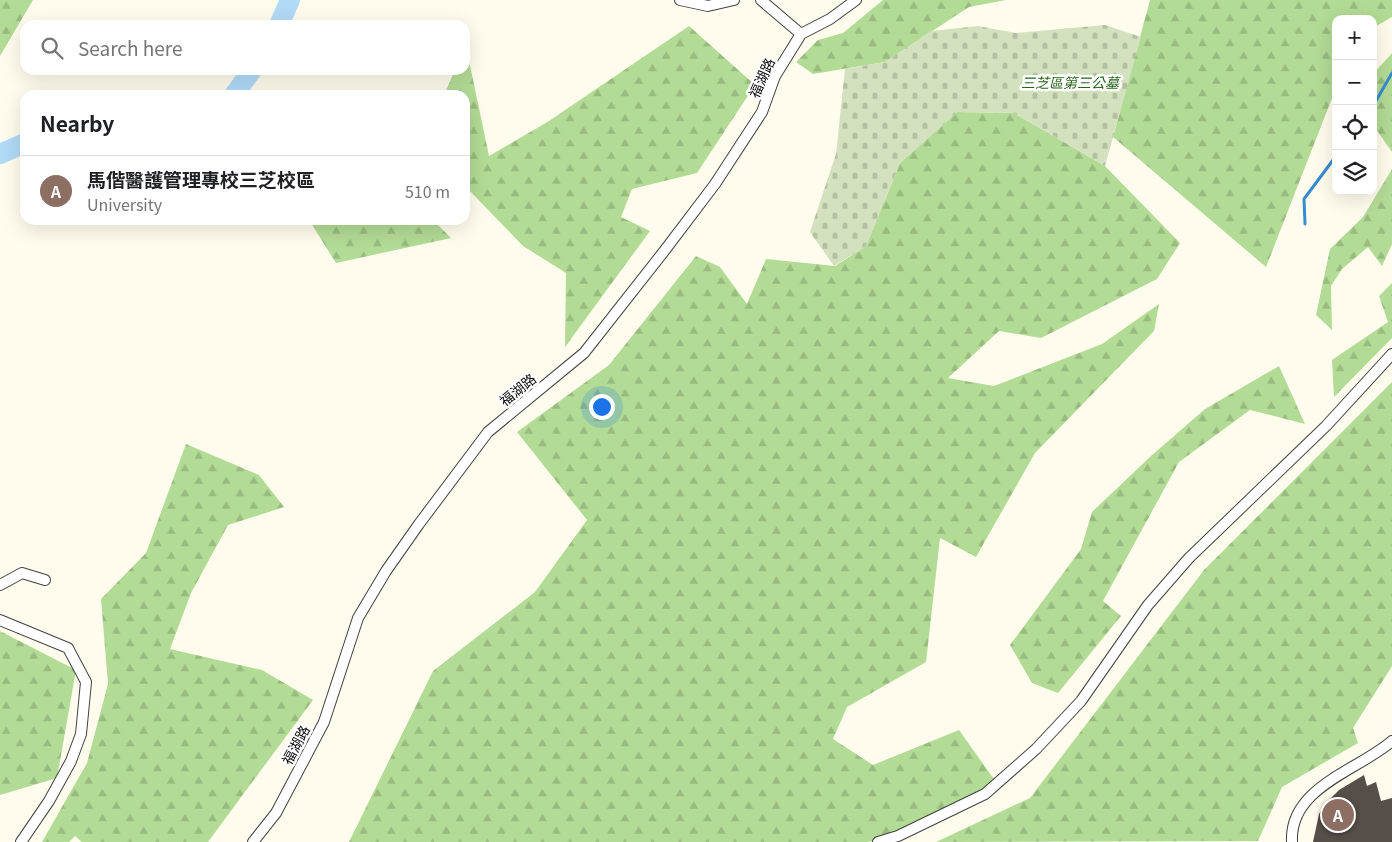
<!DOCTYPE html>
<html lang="en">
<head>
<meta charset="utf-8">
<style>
	:root { --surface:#fff; --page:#f2f2f2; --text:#202124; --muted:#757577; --line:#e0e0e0; --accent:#b45309 }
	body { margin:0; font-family:Georgia,"Noto Sans TC",serif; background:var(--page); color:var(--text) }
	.controls { position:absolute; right:15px; top:15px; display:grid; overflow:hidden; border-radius:10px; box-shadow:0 5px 20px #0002 }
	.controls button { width:45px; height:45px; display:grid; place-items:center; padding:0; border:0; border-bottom:1px solid var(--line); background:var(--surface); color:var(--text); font:25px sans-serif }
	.you { position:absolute; left:601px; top:406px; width:18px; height:18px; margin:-12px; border:4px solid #fff; border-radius:50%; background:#1a73e8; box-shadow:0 0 0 8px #1a73e833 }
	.badge { display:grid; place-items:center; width:32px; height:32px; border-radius:50%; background:var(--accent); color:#fff; font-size:16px; font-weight:700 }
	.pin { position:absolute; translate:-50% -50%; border:2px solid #fff; box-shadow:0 1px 5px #0006 }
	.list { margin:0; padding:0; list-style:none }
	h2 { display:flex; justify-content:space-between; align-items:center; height:65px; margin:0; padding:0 20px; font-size:21px }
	h2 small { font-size:16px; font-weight:400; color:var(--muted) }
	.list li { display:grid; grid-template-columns:32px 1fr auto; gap:15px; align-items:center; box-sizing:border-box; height:70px; padding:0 20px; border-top:1px solid var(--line) }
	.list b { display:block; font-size:19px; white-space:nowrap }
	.list p { margin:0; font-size:16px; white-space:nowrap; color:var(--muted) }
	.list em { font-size:16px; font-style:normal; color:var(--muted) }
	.icon { flex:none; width:28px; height:28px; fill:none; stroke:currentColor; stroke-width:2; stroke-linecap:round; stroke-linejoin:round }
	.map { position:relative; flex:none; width:1392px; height:842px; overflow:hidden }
	.search { position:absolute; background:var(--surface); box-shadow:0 5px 20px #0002; left:20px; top:20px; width:450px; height:55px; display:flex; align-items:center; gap:12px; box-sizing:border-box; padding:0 18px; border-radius:15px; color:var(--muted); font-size:19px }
	.panel { position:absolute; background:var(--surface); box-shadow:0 5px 20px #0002; left:20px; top:90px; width:450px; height:135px; border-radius:15px }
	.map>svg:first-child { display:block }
</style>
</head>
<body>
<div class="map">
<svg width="1392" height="842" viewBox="0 0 1392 842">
	<defs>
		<pattern id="forest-firs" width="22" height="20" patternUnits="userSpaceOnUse" patternTransform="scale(1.25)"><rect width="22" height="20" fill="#b2db95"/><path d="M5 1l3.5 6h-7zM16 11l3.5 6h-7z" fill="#98bb7f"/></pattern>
		<pattern id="cemetery-stones" width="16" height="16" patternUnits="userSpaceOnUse" patternTransform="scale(1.25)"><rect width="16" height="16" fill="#d4e1be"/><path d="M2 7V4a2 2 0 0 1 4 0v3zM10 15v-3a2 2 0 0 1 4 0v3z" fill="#b5c0a2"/></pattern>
	</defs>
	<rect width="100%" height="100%" fill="#fffced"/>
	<path fill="url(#forest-firs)" d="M0 0H33L0 56Z
		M883 0H1006L969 7 885 62 813 74 796 62 818 40 843 33Z
		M1150 0H1392V17L1373 28V19H1336V88L1266 267 1113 137Z
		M689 26 755 85 697 173 632 189 621 217 650 231 565 347 566 273 523 246 465 186V95H444L455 70H465L466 46 489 156 549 121Z
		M1392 53V152L1373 125V74Z
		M957 112 1014 113 1105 166 1180 243 1157 279 1041 338 999 331 948 378 994 386 1102 344 1159 304 1154 331 1035 453 976 557 940 538 926 662 847 707 833 739 873 765 959 730 996 782 886 837 868 842H349L433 671 535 592 587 520 517 432 609 365 696 256 720 267 747 304 766 259 835 266 866 246 900 163Z
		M1392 169V244L1382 266 1368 247 1342 269 1331 286 1332 330 1316 315 1330 249 1363 217Z
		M309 220H433L451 238 336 263Z
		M1392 283V338L1334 397 1332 360 1388 322 1379 296Z
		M1279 366 1305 424 1250 410 1179 462 1103 601 1121 616 1058 693 1032 683 1010 645 1081 549 1092 512 1151 456 1205 409Z
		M1392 382V666L1353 728 1358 743 1282 787 1258 841 936 842 1030 798 1204 570Z
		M186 444 259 475 284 507 228 525 191 593 170 649 262 670 313 700 208 842H82L75 836 69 842H42L87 763 108 684 101 599 146 553Z
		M0 631 76 670 57 778 0 795Z"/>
	<path fill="url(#cemetery-stones)" d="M1105 25 1141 37 1105 166 1014 113 957 112 900 163 866 246 834 266 810 232 836 154 845 69 885 62 931 31 978 26 1016 33Z"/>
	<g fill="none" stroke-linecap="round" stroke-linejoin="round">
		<path stroke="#368ccf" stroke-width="3" d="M1373 106 1392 73
			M1305 224 1304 199 1336 156"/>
		<path stroke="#b1daf7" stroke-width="20" d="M279 25 290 0
			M234 95 252 70
			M0 154 25 143"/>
	</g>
	<path fill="#564e49" d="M1364 775 1367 786 1376 782 1381 801 1392 798V842H1313L1319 814 1327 802 1339 790Z"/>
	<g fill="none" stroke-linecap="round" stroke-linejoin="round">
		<g stroke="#404040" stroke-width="12">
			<path id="minor" d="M680 0 708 6 734 0
				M761 0 801 34
				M0 585 22 573 45 580
				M0 620 68 648 86 682 81 734 71 761 49 801 21 842
				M253 842 276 813 324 722 358 618 386 571 419 524 488 432 584 353 665 250 715 184 762 112 775 76 801 34 830 19 856 0
				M878 842 898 836 985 794 1036 749 1081 701 1148 605 1189 558 1326 426 1392 354
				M1292 842C1289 787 1359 770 1392 741"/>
		</g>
		<use href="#minor" stroke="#fff" stroke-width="10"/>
	</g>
	<g text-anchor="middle" stroke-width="5" stroke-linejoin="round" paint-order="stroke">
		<g font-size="14" fill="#0d0d0d" stroke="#fff">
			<text transform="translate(762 78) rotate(-66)" y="5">福湖路</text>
			<text transform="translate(518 390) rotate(-39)" y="5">福湖路</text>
			<text transform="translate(296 745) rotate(-62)" y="5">福湖路</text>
		</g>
		<g font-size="14" font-style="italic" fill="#29651c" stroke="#fff">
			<text x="1070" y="88">三芝區第三公墓</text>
		</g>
	</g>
</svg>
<div class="controls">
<button>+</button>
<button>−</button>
<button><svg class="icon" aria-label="locate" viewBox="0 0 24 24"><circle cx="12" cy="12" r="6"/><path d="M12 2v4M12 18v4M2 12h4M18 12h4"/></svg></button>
<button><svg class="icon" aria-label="layers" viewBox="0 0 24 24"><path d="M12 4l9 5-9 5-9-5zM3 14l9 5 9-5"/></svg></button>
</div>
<div class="you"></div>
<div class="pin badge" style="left:1338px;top:815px;background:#8d6e63">A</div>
<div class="search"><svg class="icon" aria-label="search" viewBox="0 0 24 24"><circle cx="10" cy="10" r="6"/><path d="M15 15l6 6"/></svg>Search here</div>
<section class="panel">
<h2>Nearby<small></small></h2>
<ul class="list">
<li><span class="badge" style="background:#8d6e63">A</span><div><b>馬偕醫護管理專校三芝校區</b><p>University</p></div><em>510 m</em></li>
</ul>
</section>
</div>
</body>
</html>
